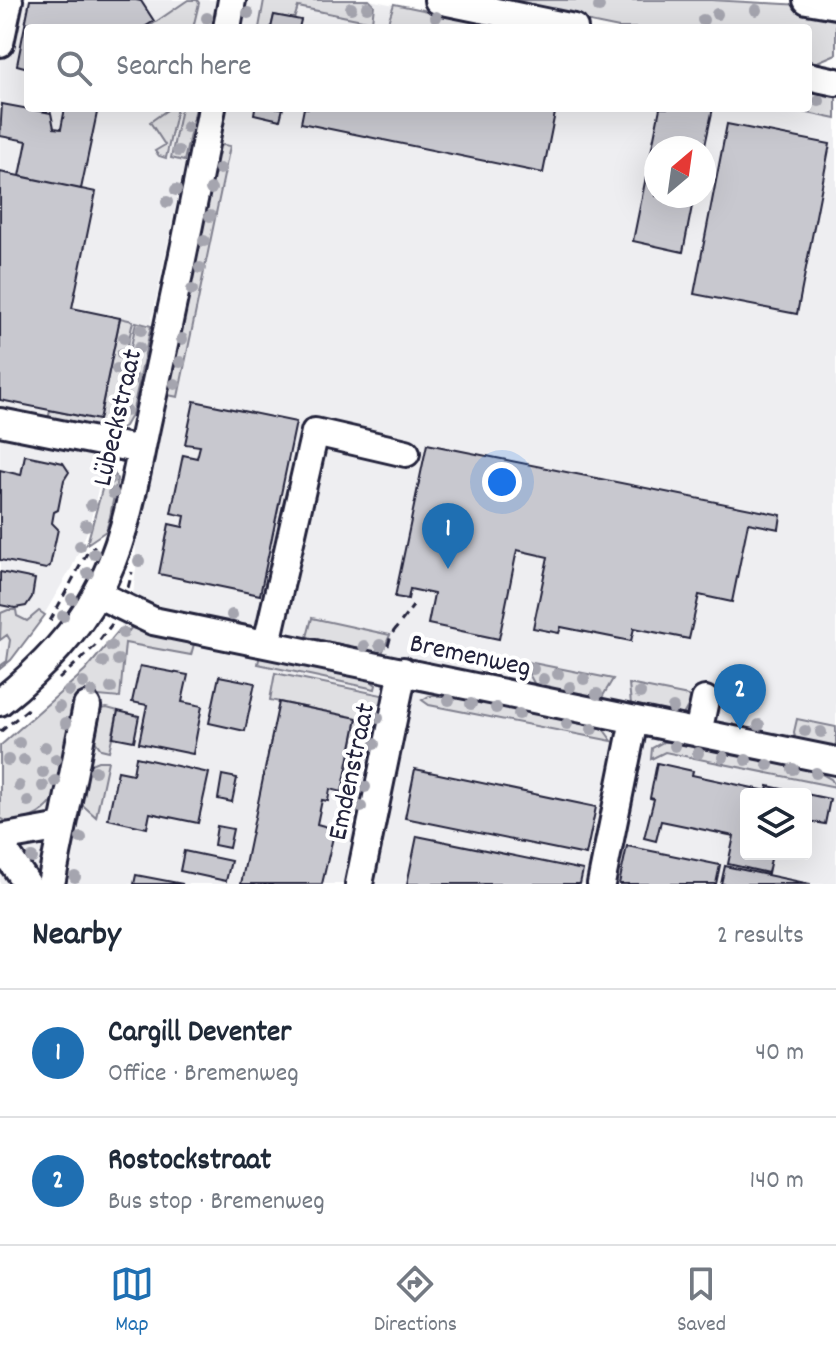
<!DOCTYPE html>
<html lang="en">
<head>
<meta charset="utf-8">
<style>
	:root { --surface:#fff; --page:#f6f6f7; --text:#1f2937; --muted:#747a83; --line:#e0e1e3; --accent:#1f6fb2 }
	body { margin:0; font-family:Dekko,sans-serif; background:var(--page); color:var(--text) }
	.controls { position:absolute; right:24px; bottom:24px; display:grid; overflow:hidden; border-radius:8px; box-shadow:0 8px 32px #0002 }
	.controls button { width:72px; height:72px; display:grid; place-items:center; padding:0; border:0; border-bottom:2px solid var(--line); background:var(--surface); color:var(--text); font:40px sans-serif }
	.compass { position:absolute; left:644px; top:136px; width:72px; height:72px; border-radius:50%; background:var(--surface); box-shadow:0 8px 32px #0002; rotate:29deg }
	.you { position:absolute; left:502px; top:482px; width:28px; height:28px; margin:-20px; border:6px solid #fff; border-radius:50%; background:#1a73e8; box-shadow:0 0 0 12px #1a73e833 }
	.badge { display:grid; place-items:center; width:52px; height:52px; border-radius:50%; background:var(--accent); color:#fff; font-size:26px; font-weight:700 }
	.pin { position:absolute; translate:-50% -66px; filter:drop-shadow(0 2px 4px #0008) }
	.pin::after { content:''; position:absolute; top:42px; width:28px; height:24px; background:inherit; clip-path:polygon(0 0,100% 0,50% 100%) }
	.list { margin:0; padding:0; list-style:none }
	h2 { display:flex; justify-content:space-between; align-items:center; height:104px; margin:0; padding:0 32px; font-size:34px }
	h2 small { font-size:26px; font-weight:400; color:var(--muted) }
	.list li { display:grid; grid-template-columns:52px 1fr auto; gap:24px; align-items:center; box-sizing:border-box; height:128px; padding:0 32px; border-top:2px solid var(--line) }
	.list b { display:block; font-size:30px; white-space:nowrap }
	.list p { margin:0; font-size:26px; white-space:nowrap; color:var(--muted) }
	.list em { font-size:26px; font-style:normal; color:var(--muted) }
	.icon { flex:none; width:44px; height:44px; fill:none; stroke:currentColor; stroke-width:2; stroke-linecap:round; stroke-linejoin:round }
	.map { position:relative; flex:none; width:836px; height:884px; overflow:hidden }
	.search { position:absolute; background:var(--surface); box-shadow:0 8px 32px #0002; left:24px; right:24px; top:24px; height:88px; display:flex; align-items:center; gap:20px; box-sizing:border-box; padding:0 28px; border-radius:8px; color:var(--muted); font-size:30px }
	.sheet { height:360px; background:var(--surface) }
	nav { display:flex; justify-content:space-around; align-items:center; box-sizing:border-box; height:112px; border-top:2px solid var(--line); background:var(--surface); font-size:22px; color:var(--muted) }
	nav a { display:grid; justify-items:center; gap:4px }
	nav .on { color:var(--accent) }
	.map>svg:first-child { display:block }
</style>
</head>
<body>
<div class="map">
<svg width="836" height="884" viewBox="0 0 836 884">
	<rect width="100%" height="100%" fill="#fff"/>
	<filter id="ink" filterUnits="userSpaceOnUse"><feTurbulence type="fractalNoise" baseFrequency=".0125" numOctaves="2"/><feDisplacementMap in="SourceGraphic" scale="16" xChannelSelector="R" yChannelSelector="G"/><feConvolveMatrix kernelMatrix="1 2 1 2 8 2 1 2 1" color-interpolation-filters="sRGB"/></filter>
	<g filter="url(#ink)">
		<path fill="#eeeef1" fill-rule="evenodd" d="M0 0H218L212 28H28V108H196L132 414 125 426 109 435 0 416Z
			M250 0H369L511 28H239L243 7Z
			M808 89 836 95V884H0V746L85 671 120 629 133 596 136 568 135 525 222 108H808ZM656 148H704V196H656ZM746 794H806V854H746Z
			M0 437 105 460 89 527 72 567 35 630 0 669Z"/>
		<path fill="#dfdfe2" stroke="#80808e" stroke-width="2" d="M188 0H197L199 3 193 28H147Z
			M264 0H369L374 5 372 22 298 7 294 19 274 15 271 28H259Z
			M483 0H711L820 6 836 12V54L808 66V28H619Z
			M394 4 511 28H400L387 25Z
			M808 89 836 95V119L784 108H808Z
			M170 108H177L166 158 159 156 155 151 165 145 150 122Z
			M181 108H196L184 161 171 158Z
			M224 145 230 146 178 397 163 394 218 146Z
			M120 318 133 321 109 435 47 426 50 410 99 420Z
			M136 322 151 326 132 414 125 426 114 432Z
			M109 464 117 479 110 517 106 531 87 544Z
			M8 610H16L17 616 27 621 39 611 45 615 11 660 0 669V666L7 661 10 640 7 635 0 640 1 613Z
			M312 618 390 635 382 653 307 637Z
			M131 628 193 640 194 644 191 655 125 643 120 698 77 694 57 794C47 813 32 818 11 824L0 818V746L85 671 120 629 129 631Z
			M260 654 367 678 376 685 375 689 258 664Z
			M528 662 613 679 601 699 535 685 529 674Z
			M275 673 382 695 385 702 374 752 368 755 350 752 357 718 270 700Z
			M629 684 693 697 683 715 631 704Z
			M449 692 593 723 601 726 612 741 429 705 422 700 429 696H448Z
			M107 708 118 711 109 751 101 749 92 737 100 709Z
			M797 719 836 727V747L795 738 794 732Z
			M663 742H673L706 750 708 745 821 769 820 773 831 779 836 787 665 752 651 759 652 748Z
			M98 761H108L96 817 78 801 86 766Z"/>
		<path fill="#c8c8cf" stroke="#22223b" stroke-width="2" d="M30 0H136L141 1 154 21 143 28H28V68L17 65Z
			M274 15 301 20 299 28H271Z
			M2 104 51 113 54 128 61 129 65 108H98L81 189 20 176 27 141 0 136Z
			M255 108H283L280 120 254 114Z
			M304 108H556L543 173 301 123Z
			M660 108H713L704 150 656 148V196H694L683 252 633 241Z
			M727 124 830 144 797 314 694 294Z
			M0 172 96 192 72 308 120 318 99 420 0 400Z
			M194 401 296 422 260 595 159 574 169 524 183 527 185 516 171 513 183 455 197 458 200 446 185 444Z
			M427 444 781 515 779 529 748 523 732 602 699 595 689 639 634 628 631 641 561 627 559 633 533 628 548 557 517 550 499 639 428 624 434 594 410 589 408 599 395 597Z
			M25 455 63 463 69 472 64 480 58 510 54 512 52 523 58 529 50 566 46 569 0 560V470L21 475Z
			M0 572 35 579 32 597 26 606 15 608 0 605Z
			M140 666 188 675 182 702 202 706 193 754 139 743 147 705 132 702Z
			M219 676 255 683 245 731 209 723Z
			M279 702 357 718 342 792 330 789 328 801 322 800 317 824 335 829 322 884H241Z
			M118 711 139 716 134 741 113 737Z
			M136 757 209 773 198 823 150 813 147 828 108 819 118 771 133 774Z
			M657 763 693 771 692 775 767 791 768 786 805 794H746V854H772L768 873 728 864 734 836 661 821 656 841 644 838 654 799 650 798Z
			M415 769 596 807 586 855 405 818Z
			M222 775 237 778 232 802 218 799Z
			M806 794 830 799 825 824 806 821Z
			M217 826 233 829 229 848 214 845Z
			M417 836 583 870 580 884H407Z
			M627 846 720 865 716 884H619Z
			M184 851 231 861 226 881 180 871Z
			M725 866 810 884H811H721Z
			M136 875 183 884H134Z"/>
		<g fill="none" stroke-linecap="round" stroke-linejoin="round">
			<g stroke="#22223b" stroke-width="32">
				<path id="minor" d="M438 0 574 28
					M807 0 836 5
					M227 28 232 0
					M0 43 9 0
					M808 76 836 82
					M0 422 141 450
					M97 594 153 621 836 761
					M267 643 315 432 406 453
					M0 702C36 673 75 634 97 593 127 541 135 477 148 418 171 315 192 212 212 108
					M698 733 705 700
					M0 838 62 827
					M0 844 27 884
					M51 884 87 706
					M359 884 403 671
					M601 884 634 720"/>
			</g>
			<path stroke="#22223b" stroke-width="3" stroke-dasharray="8 6" stroke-linecap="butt" d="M128 588 132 572
				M50 621 87 553 95 546
				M388 646 391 635 413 606
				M59 679 95 646 112 624
				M0 732 28 709"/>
			<use href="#minor" stroke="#fff" stroke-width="26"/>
		</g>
		<g fill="#a5a5af">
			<circle cx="367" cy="7" r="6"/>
			<circle cx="599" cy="7" r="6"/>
			<circle cx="351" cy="8" r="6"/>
			<circle cx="756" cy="10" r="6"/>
			<circle cx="248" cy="13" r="6"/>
			<circle cx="717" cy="14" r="6"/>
			<circle cx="436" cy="17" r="6"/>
			<circle cx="207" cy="18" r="6"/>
			<circle cx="703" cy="20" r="6"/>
			<circle cx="819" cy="101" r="6"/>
			<circle cx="187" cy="127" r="6"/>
			<circle cx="178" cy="151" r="6"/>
			<circle cx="220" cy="169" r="6"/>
			<circle cx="211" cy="189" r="6"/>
			<circle cx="176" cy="190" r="6"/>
			<circle cx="167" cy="202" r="6"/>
			<circle cx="210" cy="216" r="6"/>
			<circle cx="204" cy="241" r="6"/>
			<circle cx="200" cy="268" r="6"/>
			<circle cx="192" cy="290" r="6"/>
			<circle cx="141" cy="330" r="6"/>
			<circle cx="124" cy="338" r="6"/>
			<circle cx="182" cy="339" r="6"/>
			<circle cx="139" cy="348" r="6"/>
			<circle cx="122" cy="354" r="6"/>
			<circle cx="180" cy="362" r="6"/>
			<circle cx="117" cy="369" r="6"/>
			<circle cx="134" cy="379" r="6"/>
			<circle cx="175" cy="384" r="6"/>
			<circle cx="125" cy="396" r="6"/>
			<circle cx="126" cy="411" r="6"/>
			<circle cx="110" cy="479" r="6"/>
			<circle cx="113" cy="493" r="6"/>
			<circle cx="91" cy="505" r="6"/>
			<circle cx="86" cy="525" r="6"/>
			<circle cx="80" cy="546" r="6"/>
			<circle cx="94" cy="554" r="6"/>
			<circle cx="139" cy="561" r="6"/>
			<circle cx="88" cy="573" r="6"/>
			<circle cx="72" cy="599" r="6"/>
			<circle cx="232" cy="615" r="6"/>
			<circle cx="63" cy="616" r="6"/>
			<circle cx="123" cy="633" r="6"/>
			<circle cx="380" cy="645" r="6"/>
			<circle cx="111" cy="646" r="6"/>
			<circle cx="364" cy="646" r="6"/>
			<circle cx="449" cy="651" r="6"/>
			<circle cx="477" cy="657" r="6"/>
			<circle cx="118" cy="660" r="6"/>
			<circle cx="103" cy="662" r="6"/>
			<circle cx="533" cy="669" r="6"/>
			<circle cx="558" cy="674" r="6"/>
			<circle cx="543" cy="679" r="6"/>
			<circle cx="584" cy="679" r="6"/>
			<circle cx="83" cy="683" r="6"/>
			<circle cx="570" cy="687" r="6"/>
			<circle cx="111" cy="688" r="6"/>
			<circle cx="69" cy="691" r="6"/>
			<circle cx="92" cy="692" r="6"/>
			<circle cx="640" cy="693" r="6"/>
			<circle cx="597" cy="694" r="6"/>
			<circle cx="449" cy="700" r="6"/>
			<circle cx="471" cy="704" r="6"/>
			<circle cx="59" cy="707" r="6"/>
			<circle cx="496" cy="708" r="6"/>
			<circle cx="673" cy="708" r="6"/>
			<circle cx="519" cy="714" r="6"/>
			<circle cx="743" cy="714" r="6"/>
			<circle cx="378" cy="718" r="6"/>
			<circle cx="66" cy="723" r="6"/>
			<circle cx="567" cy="724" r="6"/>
			<circle cx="759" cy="725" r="6"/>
			<circle cx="592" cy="729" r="6"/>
			<circle cx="805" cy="731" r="6"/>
			<circle cx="821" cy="732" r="6"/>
			<circle cx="19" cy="743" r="6"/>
			<circle cx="374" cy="744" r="6"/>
			<circle cx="675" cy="746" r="6"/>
			<circle cx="45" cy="747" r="6"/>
			<circle cx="698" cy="753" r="6"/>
			<circle cx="723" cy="757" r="6"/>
			<circle cx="56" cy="759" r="6"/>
			<circle cx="8" cy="760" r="6"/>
			<circle cx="24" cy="760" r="6"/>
			<circle cx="746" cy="760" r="6"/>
			<circle cx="768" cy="765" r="6"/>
			<circle cx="793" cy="769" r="6"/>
			<circle cx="95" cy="771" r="6"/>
			<circle cx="43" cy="772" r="6"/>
			<circle cx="816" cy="773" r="6"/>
			<circle cx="55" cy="781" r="6"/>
			<circle cx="19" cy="786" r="6"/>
			<circle cx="43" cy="786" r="6"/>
			<circle cx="365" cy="787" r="6"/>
			<circle cx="349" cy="792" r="6"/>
			<circle cx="28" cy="801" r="6"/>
			<circle cx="361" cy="807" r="6"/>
			<circle cx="81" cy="838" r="6"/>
			<circle cx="32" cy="858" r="6"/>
			<circle cx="75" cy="877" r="6"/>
		</g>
	</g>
	<g text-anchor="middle" stroke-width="8" stroke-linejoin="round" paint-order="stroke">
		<g font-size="28" fill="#22223b" stroke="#fff">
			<text transform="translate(115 417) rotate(-77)" y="10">Lübeckstraat</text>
			<text transform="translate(471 653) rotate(12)" y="10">Bremenweg</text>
			<text transform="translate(349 771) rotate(-78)" y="10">Emdenstraat</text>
		</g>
	</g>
</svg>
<div class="controls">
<button><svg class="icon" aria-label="layers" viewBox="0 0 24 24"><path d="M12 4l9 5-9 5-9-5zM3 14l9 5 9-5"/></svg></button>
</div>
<svg class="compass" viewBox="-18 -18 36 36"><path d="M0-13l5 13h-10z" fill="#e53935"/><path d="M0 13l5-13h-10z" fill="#747a83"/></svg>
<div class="you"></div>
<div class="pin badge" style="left:448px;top:569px">1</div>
<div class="pin badge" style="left:740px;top:730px">2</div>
<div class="search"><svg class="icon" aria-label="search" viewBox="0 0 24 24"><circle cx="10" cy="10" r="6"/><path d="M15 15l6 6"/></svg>Search here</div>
</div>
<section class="sheet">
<h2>Nearby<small>2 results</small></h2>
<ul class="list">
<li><span class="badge">1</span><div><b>Cargill Deventer</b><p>Office · Bremenweg</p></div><em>40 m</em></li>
<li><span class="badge">2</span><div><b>Rostockstraat</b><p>Bus stop · Bremenweg</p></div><em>140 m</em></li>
</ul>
</section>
<nav>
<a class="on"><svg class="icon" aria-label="map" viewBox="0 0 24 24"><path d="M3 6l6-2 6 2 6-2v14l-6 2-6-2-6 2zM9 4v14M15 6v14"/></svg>Map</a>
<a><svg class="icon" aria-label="directions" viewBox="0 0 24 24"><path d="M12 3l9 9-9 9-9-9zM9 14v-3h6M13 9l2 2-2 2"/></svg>Directions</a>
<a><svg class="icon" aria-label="saved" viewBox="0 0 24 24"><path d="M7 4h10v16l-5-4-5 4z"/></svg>Saved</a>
</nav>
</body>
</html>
